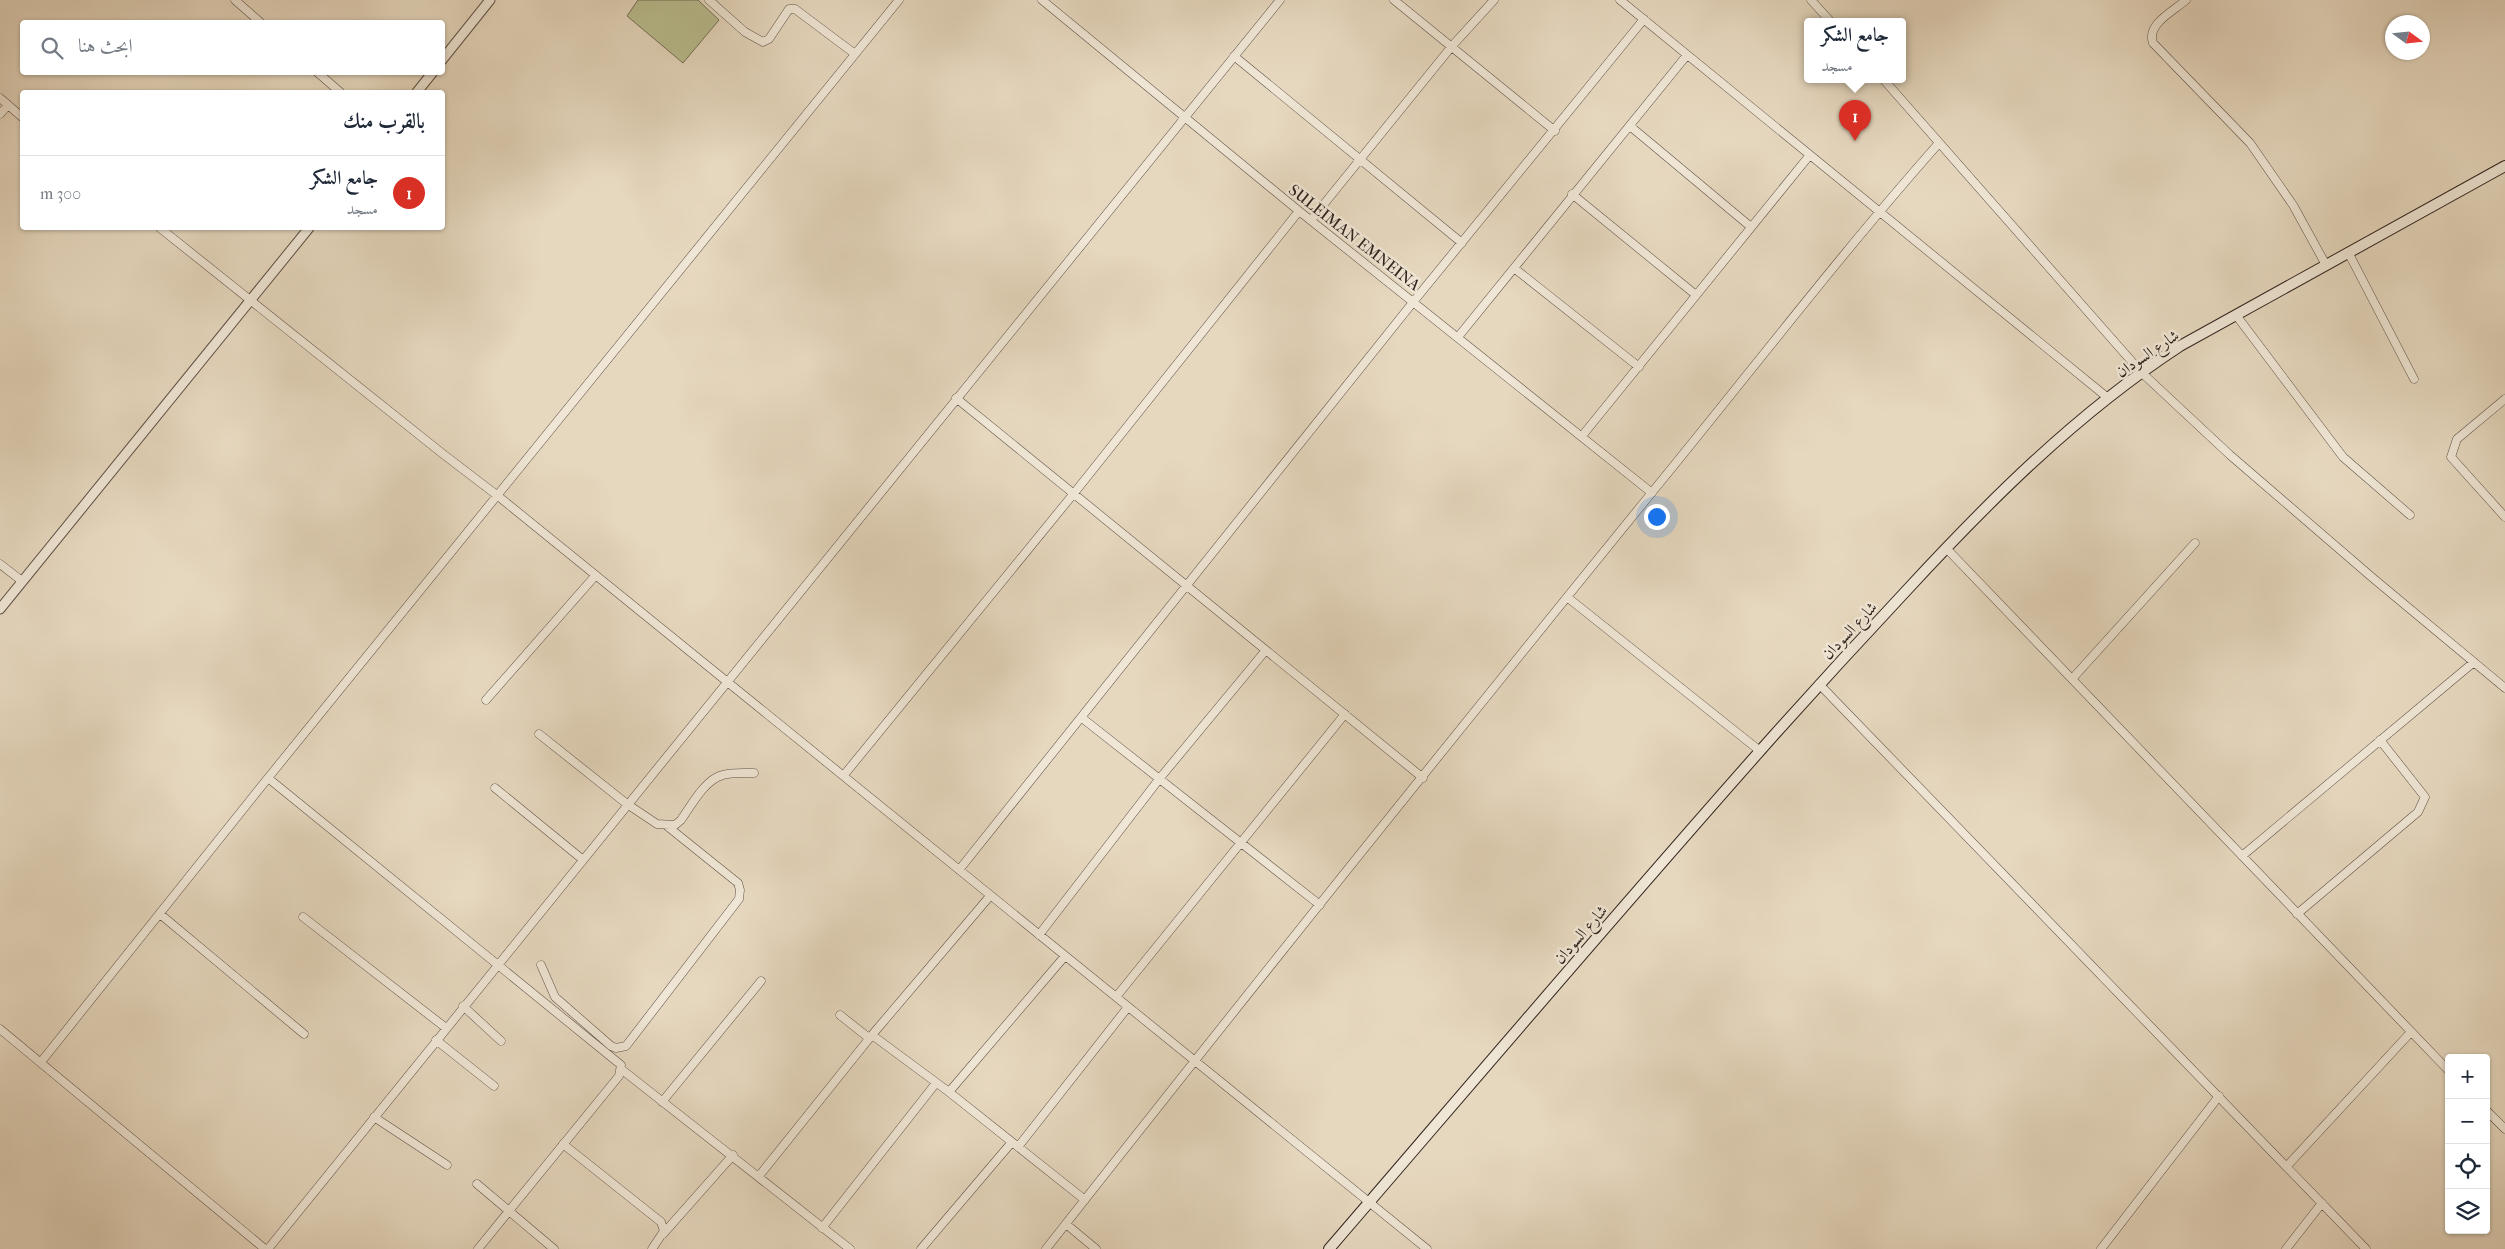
<!DOCTYPE html>
<html lang="ar">
<head>
<meta charset="utf-8">
<style>
	:root { --surface:#fff; --page:#f2f2f3; --text:#1f2937; --muted:#747a83; --line:#e0e1e3; --accent:#d93025 }
	body { margin:0; font-family:"IM FELL French Canon",Amiri,serif; background:var(--page); color:var(--text); direction:rtl }
	.controls { position:absolute; right:15px; bottom:15px; display:grid; overflow:hidden; border-radius:5px; box-shadow:0 1px 4px #0004 }
	.controls button { width:45px; height:45px; display:grid; place-items:center; padding:0; border:0; border-bottom:1px solid var(--line); background:var(--surface); color:var(--text); font:25px sans-serif }
	.compass { position:absolute; left:2385px; top:15px; width:45px; height:45px; border-radius:50%; background:var(--surface); box-shadow:0 1px 4px #0004; rotate:105deg }
	.you { position:absolute; left:1656px; top:516px; width:18px; height:18px; margin:-12px; border:4px solid #fff; border-radius:50%; background:#1a73e8; box-shadow:0 0 0 8px #1a73e833 }
	.badge { display:grid; place-items:center; width:32px; height:32px; border-radius:50%; background:var(--accent); color:#fff; font-size:16px; font-weight:700 }
	.pin { position:absolute; translate:-50% -41px; filter:drop-shadow(0 1px 2px #0008) }
	.pin::after { content:''; position:absolute; top:26px; width:18px; height:15px; background:inherit; clip-path:polygon(0 0,100% 0,50% 100%) }
	.popup { position:absolute; left:1804px; top:18px; width:102px; height:65px; box-sizing:border-box; display:grid; place-content:center; border-radius:5px; background:var(--surface); filter:drop-shadow(0 1px 4px #0005); font-size:16px; white-space:nowrap; color:var(--muted) }
	.popup b { font-size:19px; color:var(--text) }
	.popup::after { content:''; position:absolute; left:50%; top:100%; margin-left:-10px; border:10px solid transparent; border-top-color:var(--surface) }
	.list { margin:0; padding:0; list-style:none }
	h2 { display:flex; justify-content:space-between; align-items:center; height:65px; margin:0; padding:0 20px; font-size:21px }
	h2 small { font-size:16px; font-weight:400; color:var(--muted) }
	.list li { display:grid; grid-template-columns:32px 1fr auto; gap:15px; align-items:center; box-sizing:border-box; height:75px; padding:0 20px; border-top:1px solid var(--line) }
	.list b { display:block; font-size:19px; white-space:nowrap }
	.list p { margin:0; font-size:16px; white-space:nowrap; color:var(--muted) }
	.list em { font-size:16px; font-style:normal; color:var(--muted) }
	.icon { flex:none; width:28px; height:28px; fill:none; stroke:currentColor; stroke-width:2; stroke-linecap:round; stroke-linejoin:round }
	.map { position:relative; flex:none; width:2505px; height:1249px; overflow:hidden; direction:ltr }
	.search { position:absolute; background:var(--surface); box-shadow:0 1px 4px #0004; left:20px; top:20px; width:425px; height:55px; display:flex; align-items:center; gap:12px; box-sizing:border-box; padding:0 18px; border-radius:5px; color:var(--muted); font-size:19px }
	.panel { position:absolute; background:var(--surface); box-shadow:0 1px 4px #0004; left:20px; top:90px; width:425px; height:140px; border-radius:5px; direction:rtl }
	.map>svg:first-child { display:block }
</style>
</head>
<body>
<div class="map">
<svg width="2505" height="1249" viewBox="0 0 2505 1249">
	<rect width="100%" height="100%" fill="#e6d8bf"/>
	<filter id="stains"><feTurbulence type="fractalNoise" baseFrequency=".004" numOctaves="4"/><feColorMatrix values="0 0 0 0 .2 0 0 0 0 .09 0 0 0 0 .02 0 0 0 .5 -.17"/></filter>
	<radialGradient id="worn" r=".72"><stop offset=".6" stop-color="#630" stop-opacity="0"/><stop offset="1" stop-color="#630" stop-opacity=".3"/></radialGradient>
	<path fill="#b9bd8f" stroke="#747056" d="M638 0H698L719 20 683 63 627 16Z"/>
	<g fill="none" stroke-linecap="round" stroke-linejoin="round">
		<g stroke="#5e5046" stroke-width="9">
			<path id="minor" d="M235 0 260 22
				M709 0 745 32 763 42 769 39 789 9H795L855 54
				M1042 0 1299 211 1652 493
				M1394 0 1555 131
				M1620 0 2108 398
				M1811 0 1831 22
				M2186 0C2174 11 2146 24 2153 43L2250 143 2293 205 2326 265
				M1234 56 1462 243
				M317 72 340 92
				M1884 80 2141 372 2230 455 2374 579 2505 688
				M0 98 22 117
				M0 114 8 105
				M1630 126 1751 227
				M1572 194 1696 295
				M1311 220 1452 46 1494 0
				M160 228 443 454 498 496 1427 1249
				M2348 252 2414 379
				M1514 268 1639 367
				M2236 315 2343 457 2410 515
				M1458 337 1687 55
				M956 398 1423 778
				M1582 436 1809 156
				M2505 517 2451 457 2457 439 2505 399
				M1946 548 2449 1071
				M0 564 22 581
				M1567 597 1760 751
				M2072 679 2195 543
				M1819 684 2366 1249
				M486 700 595 576
				M1082 718 1320 905
				M539 734 627 804 657 824 675 825 681 820C691 806 705 779 723 775 732 772 744 773 754 773
				M844 775 1075 492 1299 211
				M268 778 621 1065 619 1076 478 1249
				M495 788 582 859
				M2242 856 2474 662
				M959 870 1414 301 1644 19
				M160 914 304 1034
				M2297 914 2418 812 2425 797 2380 740
				M303 917 446 1028
				M1039 935 1160 778 1266 650
				M1065 956 949 1092 1085 1200
				M541 965 555 997 611 1046 616 1048 626 1046 739 899 740 890 738 883 667 826
				M1116 997 1345 714
				M463 1006 501 1041
				M840 1015 869 1038
				M0 1029 265 1249
				M872 1035 949 1092
				M436 1040 494 1086
				M41 1062 268 778 899 0
				M621 1069 850 1249
				M662 1102 761 981
				M2486 1110 2505 1129
				M374 1117 447 1165
				M563 1144 661 1222 664 1231 652 1249
				M1018 1147 1128 1007
				M2287 1166 2411 1032
				M759 1176 872 1035 990 896
				M477 1184 554 1249
				M1066 1224 1096 1249
				M822 1228 936 1083
				M663 1234 733 1155
				M268 1249 1280 0
				M921 1249 1012 1142
				M1046 1249C1245 996 1446 746 1649 496 1746 378 1838 257 1939 143
				M2101 1249 2219 1096
				M2286 1249 2322 1203"/>
		</g>
		<g stroke="#5e5046" stroke-width="11">
			<path id="tertiary" d="M442 60 490 0
				M417 92 433 72
				M0 609 309 228"/>
		</g>
		<g stroke="#30221d" stroke-width="12">
			<path id="secondary" d="M1329 1249C1477 1077 1624 904 1775 734 1818 686 1862 638 1906 591 1989 501 2076 414 2180 346L2505 166"/>
		</g>
		<use href="#minor" stroke="#efe6d5" stroke-width="8"/>
		<use href="#tertiary" stroke="#efe6d5" stroke-width="9"/>
		<use href="#secondary" stroke="#efe6d5" stroke-width="10"/>
	</g>
	<g text-anchor="middle" stroke-width="5" stroke-linejoin="round" paint-order="stroke">
		<g font-size="16" fill="#30221d" stroke="#efe6d5">
			<text transform="translate(1355 237) rotate(38)" y="6">SULEIMAN EMNEINA</text>
			<text transform="translate(2147 353) rotate(-34)" y="6">شارع السودان</text>
			<text transform="translate(1849 630) rotate(-47)" y="6">شارع السودان</text>
			<text transform="translate(1580 934) rotate(-49)" y="6">شارع السودان</text>
		</g>
	</g>
	<rect width="100%" height="100%" filter="url(#stains)"/>
	<rect width="100%" height="100%" fill="url(#worn)"/>
</svg>
<div class="controls">
<button>+</button>
<button>−</button>
<button><svg class="icon" aria-label="locate" viewBox="0 0 24 24"><circle cx="12" cy="12" r="6"/><path d="M12 2v4M12 18v4M2 12h4M18 12h4"/></svg></button>
<button><svg class="icon" aria-label="layers" viewBox="0 0 24 24"><path d="M12 4l9 5-9 5-9-5zM3 14l9 5 9-5"/></svg></button>
</div>
<svg class="compass" viewBox="-18 -18 36 36"><path d="M0-13l5 13h-10z" fill="#e53935"/><path d="M0 13l5-13h-10z" fill="#747a83"/></svg>
<div class="you"></div>
<div class="pin badge" style="left:1855px;top:141px">1</div>
<div class="popup"><b>جامع الشكر</b>مسجد</div>
<div class="search"><svg class="icon" aria-label="search" viewBox="0 0 24 24"><circle cx="10" cy="10" r="6"/><path d="M15 15l6 6"/></svg>ابحث هنا</div>
<section class="panel">
<h2>بالقرب منك<small></small></h2>
<ul class="list">
<li><span class="badge">1</span><div><b>جامع الشكر</b><p>مسجد</p></div><em>300 m</em></li>
</ul>
</section>
</div>
</body>
</html>
